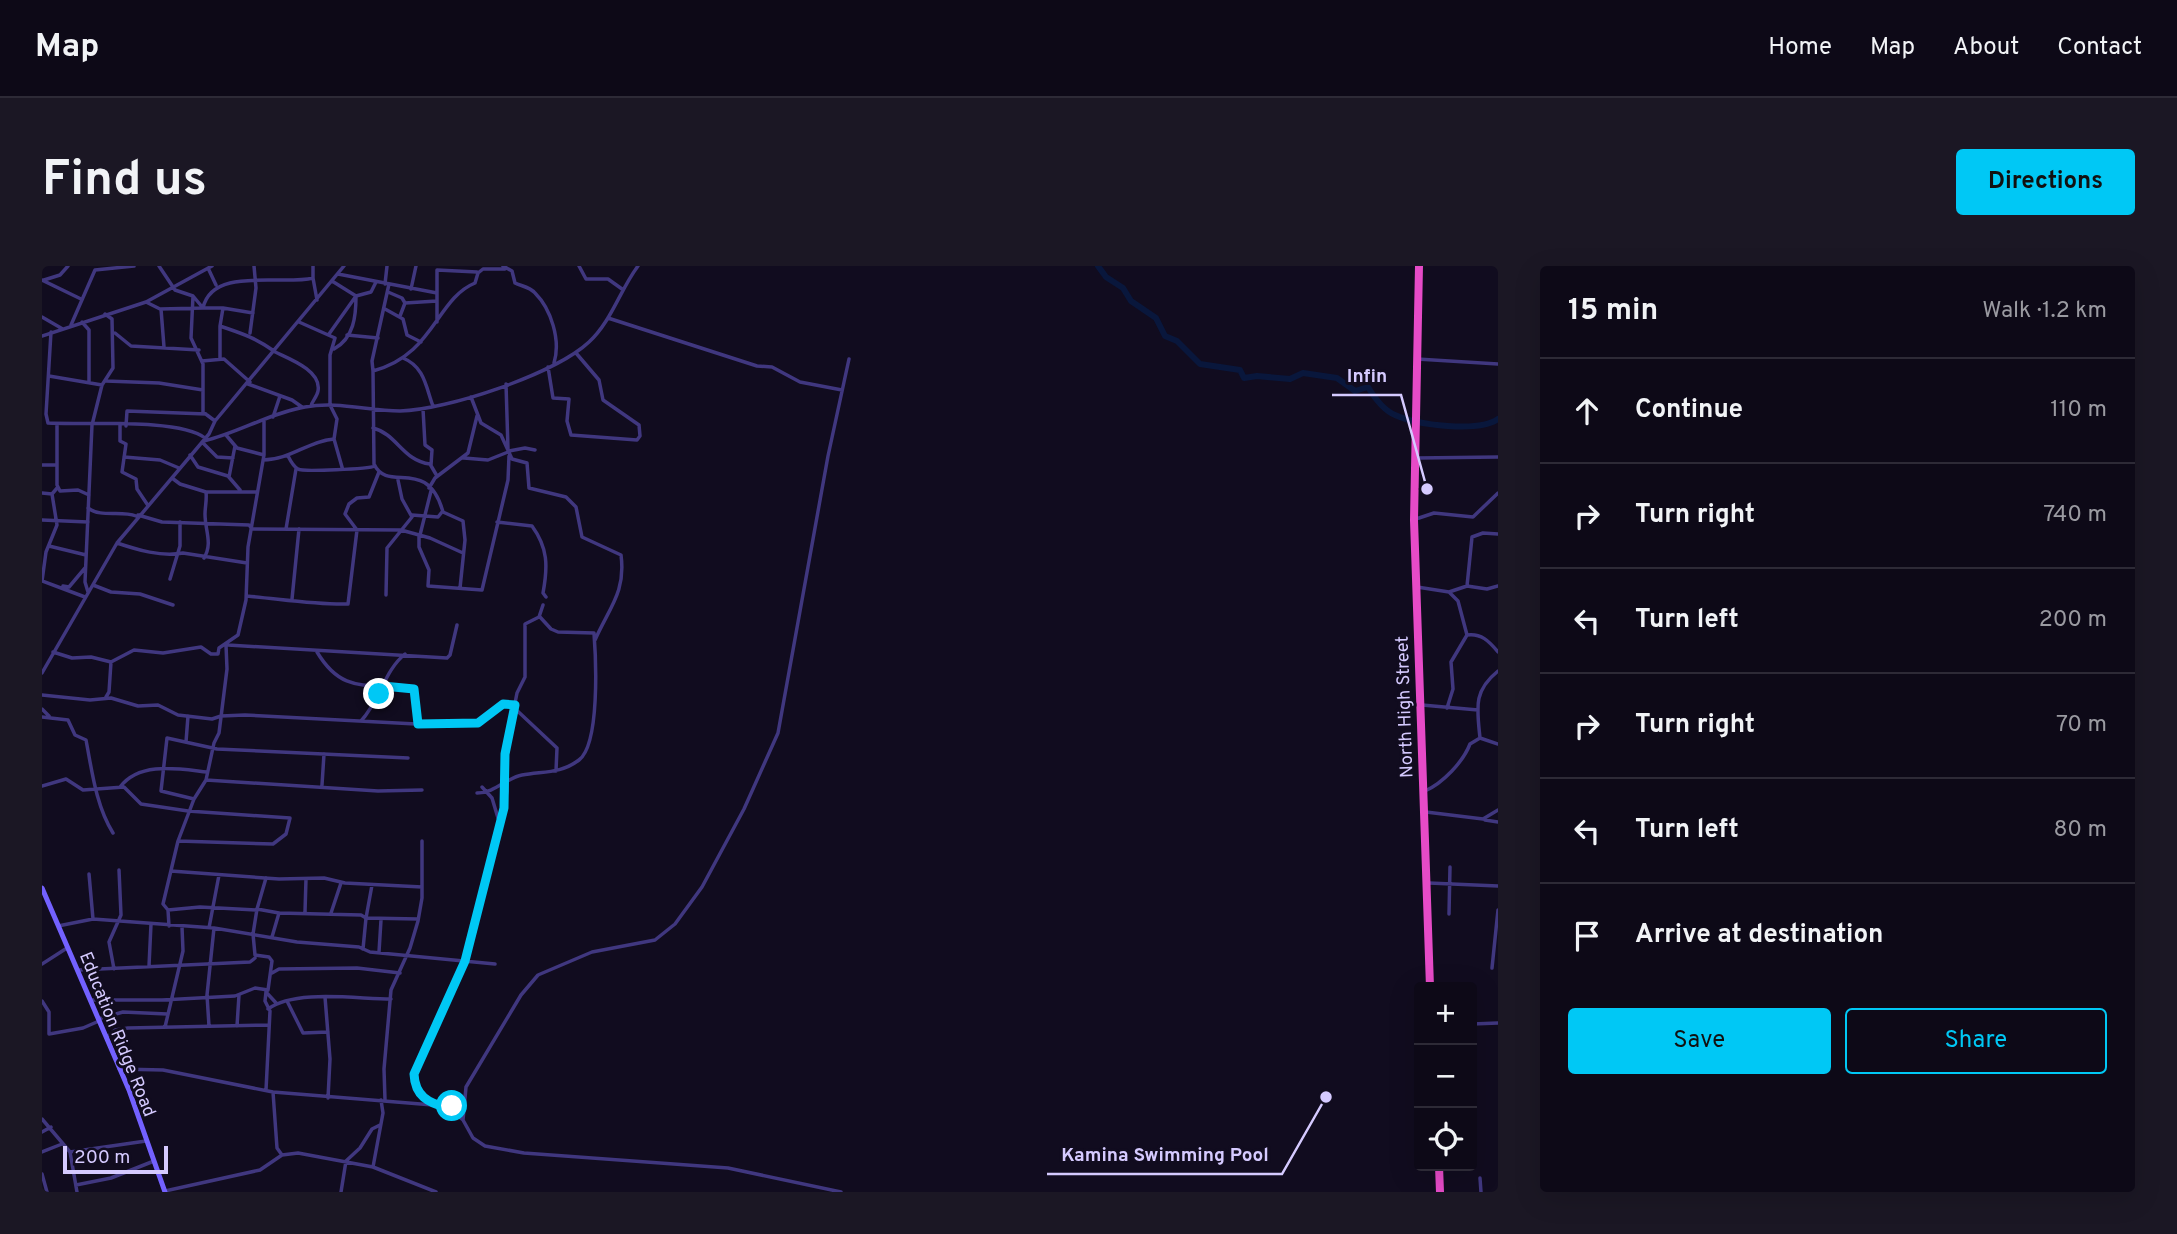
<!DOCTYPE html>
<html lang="en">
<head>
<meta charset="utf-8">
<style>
	:root { --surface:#0d0917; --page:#1b1724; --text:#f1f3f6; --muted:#9a9aa1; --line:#2d2a36; --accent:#00c8f5 }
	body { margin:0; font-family:Overpass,sans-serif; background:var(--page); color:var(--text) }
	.controls { position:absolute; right:21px; bottom:21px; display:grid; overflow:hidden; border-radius:7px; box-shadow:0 7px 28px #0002 }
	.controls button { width:63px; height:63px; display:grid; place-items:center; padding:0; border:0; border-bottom:2px solid var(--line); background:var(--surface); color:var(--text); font:35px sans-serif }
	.scale { position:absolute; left:21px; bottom:18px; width:105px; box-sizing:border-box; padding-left:7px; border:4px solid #d5caff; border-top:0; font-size:19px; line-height:24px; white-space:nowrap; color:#d5caff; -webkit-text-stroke:5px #110c1f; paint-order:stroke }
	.stop { position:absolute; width:21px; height:21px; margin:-16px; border:5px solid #00c8f5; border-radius:50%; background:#fff }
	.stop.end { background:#00c8f5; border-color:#fff; box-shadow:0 2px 7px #0008 }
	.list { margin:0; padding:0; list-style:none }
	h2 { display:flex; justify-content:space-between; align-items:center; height:91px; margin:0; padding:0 28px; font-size:30px }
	h2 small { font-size:23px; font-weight:400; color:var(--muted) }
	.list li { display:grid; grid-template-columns:46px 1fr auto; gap:21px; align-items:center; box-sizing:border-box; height:105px; padding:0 28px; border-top:2px solid var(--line) }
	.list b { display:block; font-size:26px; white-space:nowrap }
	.list em { font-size:23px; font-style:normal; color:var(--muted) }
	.actions { display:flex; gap:14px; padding:21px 28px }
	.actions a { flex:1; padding:16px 0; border:2px solid var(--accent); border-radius:7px; text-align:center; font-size:24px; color:var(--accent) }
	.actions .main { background:var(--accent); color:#111 }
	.icon { flex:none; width:38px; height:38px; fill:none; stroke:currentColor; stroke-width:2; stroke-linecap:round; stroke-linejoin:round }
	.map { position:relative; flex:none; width:1456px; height:926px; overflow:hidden; border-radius:7px }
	header { display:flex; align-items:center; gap:42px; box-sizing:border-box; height:98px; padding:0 35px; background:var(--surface); border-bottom:2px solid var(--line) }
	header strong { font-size:33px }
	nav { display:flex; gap:38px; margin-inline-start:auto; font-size:24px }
	.intro { display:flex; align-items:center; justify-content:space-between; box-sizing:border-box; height:168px; padding:0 42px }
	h1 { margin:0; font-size:49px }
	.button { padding:18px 32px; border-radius:7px; background:var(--accent); color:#111; font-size:24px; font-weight:700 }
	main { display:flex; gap:42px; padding:0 42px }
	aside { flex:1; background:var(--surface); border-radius:7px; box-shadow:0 7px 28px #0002 }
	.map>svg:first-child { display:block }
</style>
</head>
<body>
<header>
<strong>Map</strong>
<nav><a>Home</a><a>Map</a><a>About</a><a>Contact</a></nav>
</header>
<div class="intro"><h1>Find us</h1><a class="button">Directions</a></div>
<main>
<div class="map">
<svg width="1456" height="926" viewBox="0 0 1456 926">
	<rect width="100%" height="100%" fill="#110c1f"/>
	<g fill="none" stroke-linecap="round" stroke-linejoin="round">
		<path stroke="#09173c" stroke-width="6" d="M1056 0 1064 11 1081 22 1089 35 1114 52 1123 70 1135 75 1158 98 1198 104 1202 112 1215 110 1248 113 1261 107 1295 112 1313 125 1326 121C1332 131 1341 144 1353 149 1375 159 1437 167 1456 153"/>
		<path stroke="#40377f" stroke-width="3.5" d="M117 0 133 24 151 30 161 42H181L178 60C201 68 212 71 232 85
			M271 0V12
			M461 0 470 5 473 17C479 20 488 21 493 27 509 43 519 74 512 97
			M537 0 544 13H566L580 23
			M166 2 174 19
			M296 8 395 27
			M0 14 39 33
			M2 14 18 9 26 0
			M343 18 345 0
			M369 23 374 0
			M346 26 360 32 363 37 358 50
			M151 30 149 72 161 98V146L173 155
			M104 36 118 43 161 42C170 0 240 20 271 12L275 34
			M363 37 395 35
			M181 42 211 47
			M119 43 122 81
			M343 43 361 53 365 69 379 76
			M0 51 19 62
			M566 52 715 100 730 101 758 116 800 124
			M40 56 47 64V116
			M257 56 293 72 288 89V139L295 153 292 173 300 201
			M395 56V4L435 6
			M29 59 53 4 92 0
			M9 66 4 148 6 157C41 159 138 152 163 172
			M73 67 89 80 157 84
			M208 67 214 22 212 0
			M287 68 314 30 290 15
			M305 69 336 72
			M0 70 104 36 170 0
			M292 83C312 72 314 50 314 30L329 26 334 16
			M231 85C245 92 280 104 276 125 275 131 270 135 269 140
			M361 92C383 101 384 122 391 140
			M178 93V60
			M1375 93 1456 98
			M160 95 182 93 208 116
			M506 101 511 132 527 133 525 155 529 169 595 174 598 170 597 159 561 134 557 114 534 87
			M331 105 330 95 347 18
			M7 110 60 119
			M64 115 117 117 161 124
			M206 118 250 134 260 141
			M464 118 466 183
			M429 131 439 157 459 169 470 193 485 197 487 222 524 231 534 241 540 271 579 289C584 326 567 342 553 374
			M381 143 383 179 390 184 389 199
			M231 151 238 130
			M15 158V219L18 225 36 224 47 229
			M78 159V175L84 178 80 206 94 213 95 223 105 238
			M84 160 85 145 164 148
			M331 162C355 168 361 195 388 198L395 210
			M184 169 195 182 222 189
			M162 175C196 167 228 147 263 141 296 135 326 145 358 145 405 144 513 108 547 76 569 56 578 24 596 0
			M160 176 175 191 191 192
			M467 185 483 182 493 184
			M148 189 156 201 186 210 198 224
			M246 190C248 194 252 201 256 203 260 206 327 203 333 200
			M82 191 118 194 137 202
			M422 192 446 194 466 186
			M1375 192 1456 191
			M221 194C248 194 266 175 292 173
			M0 199H14
			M187 211 193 180
			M130 212 138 218 164 226C165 234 163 241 163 248 163 265 171 277 162 292
			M387 222 393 212 426 187 435 150
			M164 226H214
			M0 227 10 228
			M46 242C59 252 79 244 94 250
			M96 249 120 256 207 259 210 263 359 264 388 272 421 287
			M370 249 396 251 400 246
			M1374 253 1392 247 1431 251 1456 227
			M0 254 46 256
			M455 256 490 260C506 282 506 300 501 327L504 331
			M244 263 254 203
			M377 269V281L387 304 386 320 440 324 466 214 467 190
			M378 269 389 225
			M75 277C96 284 119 291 141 287L205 297
			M7 280 44 289
			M128 313 138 280V256
			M0 315 4 286 15 259 10 228 16 221
			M0 315 43 331
			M51 319 69 326 98 328 131 339
			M21 320 27 321 43 302
			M1425 320 1430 271 1441 267 1456 268
			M1375 321 1407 326 1425 320 1445 323 1456 320
			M418 322 423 274 421 255 401 246C385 189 346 228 332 198L331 105C392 89 394 33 433 17L436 7 441 3H463
			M46 326 43 316 50 159 60 119 71 102 70 53 63 48
			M1407 326 1416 335 1425 369C1439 367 1447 375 1456 386
			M344 329 345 282 370 251 360 233 356 214
			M205 330C239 333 273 339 306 338L315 264 303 248 307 238 315 232 327 231 337 206
			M250 333 257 263
			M186 379 405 392 408 389 415 359
			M11 386 30 392 49 391 69 396 92 384 121 387 159 381 169 388H176L177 382 196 369 204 334 206 281 222 189V154
			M275 386C302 431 328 415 372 423L376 458
			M0 407 75 277 167 168 173 155 302 0
			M0 429 48 434 69 432 96 440 116 439 136 449 170 453 179 450 203 449 393 459C406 456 426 461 439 455 449 450 455 438 467 437L515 482 514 505
			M64 431 67 426 69 396
			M1380 439 1436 444
			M1405 442 1411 423 1409 396 1425 369
			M0 443 7 450
			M0 451 26 454 33 469 44 474C50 505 54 540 71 567
			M319 455C338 435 342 405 363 388
			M1438 472C1435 442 1431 425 1456 405
			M144 476 146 450
			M164 514 336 525 380 524
			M280 519 282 488
			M0 520 24 513 41 524 82 521 99 538 146 545 248 552 244 568 231 578 136 575
			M78 521C98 495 137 503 165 506
			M440 521 450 532 456 552
			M1383 525C1401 517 1421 496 1428 478L1438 472 1456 478
			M435 527C453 527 464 512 480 509 500 505 519 508 537 494 558 478 554 393 552 367L516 366 509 363 498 351
			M152 533 119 525 125 472 175 483 366 492
			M1384 546 1441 553 1456 544
			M1443 554 1456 556
			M129 605 237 613 282 612 303 617 380 621
			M47 608 51 653
			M1387 617 1456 620
			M330 619 324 652 376 653
			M215 643 224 612
			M126 644 158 641 215 644
			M263 646 264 613
			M289 647 299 617
			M1407 648 1408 601
			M16 660 51 653 172 662 255 676 317 681 328 686 453 698
			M127 660 126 644 121 638 136 575 152 533 164 514 172 477 177 467 185 403 184 379
			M167 662 177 609
			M230 671 237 647
			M337 686 339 654
			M0 698 25 682
			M107 700 109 658
			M1450 702 1456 644
			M72 703 67 676 79 649 77 604
			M36 704 208 696 213 692
			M230 707 237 703 315 702 358 707
			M226 724 230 695 227 691 213 689 211 668 215 643 237 647 319 649 324 652 321 683
			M283 731 288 793 286 832
			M48 734H120L193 730 213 722 226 724 224 726 235 738
			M0 735 7 746V768L41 762 57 755
			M245 735 261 767 286 766
			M226 743C253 723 315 733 349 733
			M56 753 81 746 125 748
			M1430 758 1456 757
			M167 760 165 729 172 662
			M195 760 197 729
			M123 761 141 685 140 661
			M65 771 73 764 86 762 226 759
			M77 803 121 804 231 826 391 839 406 842 421 854
			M224 824 228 745 223 735 224 726
			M231 826 235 882 240 889
			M343 834 342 803 349 724 368 682 376 655 380 632V575
			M391 839 375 825 371 808 423 695 462 542 465 525 463 488 475 427 483 411V358L497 351 501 339
			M406 842 422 832
			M0 853 28 886 104 875
			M0 866 9 861
			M0 886 20 878
			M28 886 35 926
			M331 901 341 847 339 834
			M0 908 5 926
			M1438 912 1439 926
			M34 919 69 912 112 895
			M123 925 218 904 240 889 256 887 331 901 394 926
			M299 926 304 895 318 882 330 863 338 859
			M799 926 686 902 482 887 443 880 431 872 421 854 424 821 479 729 496 709 550 686 613 674 633 658 660 621 702 543 736 467 786 190 807 93"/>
		<path stroke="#7361ff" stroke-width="5" d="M0 622 87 824 123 926"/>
		<path stroke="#e64bc7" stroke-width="8" d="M1377 0 1372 254 1388 721
			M1397 900 1398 926"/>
	</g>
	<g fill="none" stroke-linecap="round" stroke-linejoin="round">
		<path stroke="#00c8f5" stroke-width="9" d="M337 428 341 420 372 423 376 458 436 457 461 438 473 439 463 488 462 542 423 695 372 808C373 830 386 837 406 842L410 840"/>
	</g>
	<g text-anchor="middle" stroke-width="6" stroke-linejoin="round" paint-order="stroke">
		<g font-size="18" fill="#d5caff" stroke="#110c1f">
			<text transform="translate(1362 441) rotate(-92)" y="6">North High Street</text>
			<text transform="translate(76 768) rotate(68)" y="6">Education Ridge Road</text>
		</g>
	</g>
	<path fill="none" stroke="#d5caff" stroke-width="2.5" d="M1385 223L1359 129H1290M1284 831L1240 908H1005"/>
	<g fill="#d5caff" stroke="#110c1f" stroke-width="2.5">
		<circle cx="1385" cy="223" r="7"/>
		<circle cx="1284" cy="831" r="7"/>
	</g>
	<g font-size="19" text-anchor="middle" font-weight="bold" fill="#d5caff" stroke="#110c1f" stroke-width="6" stroke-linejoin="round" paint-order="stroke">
		<text x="1325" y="116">Infin</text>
		<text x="1123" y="895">Kamina Swimming Pool</text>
	</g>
</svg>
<div class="controls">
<button>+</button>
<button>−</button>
<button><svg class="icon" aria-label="locate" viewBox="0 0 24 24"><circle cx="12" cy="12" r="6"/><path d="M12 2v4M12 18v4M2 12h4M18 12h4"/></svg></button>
</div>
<div class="scale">200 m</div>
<div class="stop" style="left:410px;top:840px"></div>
<div class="stop end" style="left:337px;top:428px"></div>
</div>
<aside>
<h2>15 min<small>Walk · 1.2 km</small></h2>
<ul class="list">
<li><svg class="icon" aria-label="ahead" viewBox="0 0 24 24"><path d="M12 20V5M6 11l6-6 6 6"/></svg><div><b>Continue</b></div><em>110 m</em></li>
<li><svg class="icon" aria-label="right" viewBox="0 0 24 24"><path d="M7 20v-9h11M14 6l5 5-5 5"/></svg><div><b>Turn right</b></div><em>740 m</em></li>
<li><svg class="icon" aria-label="left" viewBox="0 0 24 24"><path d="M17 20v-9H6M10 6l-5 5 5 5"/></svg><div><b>Turn left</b></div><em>200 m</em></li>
<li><svg class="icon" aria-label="right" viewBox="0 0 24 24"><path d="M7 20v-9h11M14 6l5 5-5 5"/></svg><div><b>Turn right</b></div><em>70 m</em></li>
<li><svg class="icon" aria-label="left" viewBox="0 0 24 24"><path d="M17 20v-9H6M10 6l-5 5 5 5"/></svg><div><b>Turn left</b></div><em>80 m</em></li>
<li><svg class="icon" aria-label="arrive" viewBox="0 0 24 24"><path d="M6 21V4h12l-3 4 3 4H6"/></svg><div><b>Arrive at destination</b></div></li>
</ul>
<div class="actions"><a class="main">Save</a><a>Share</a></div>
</aside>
</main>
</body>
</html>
